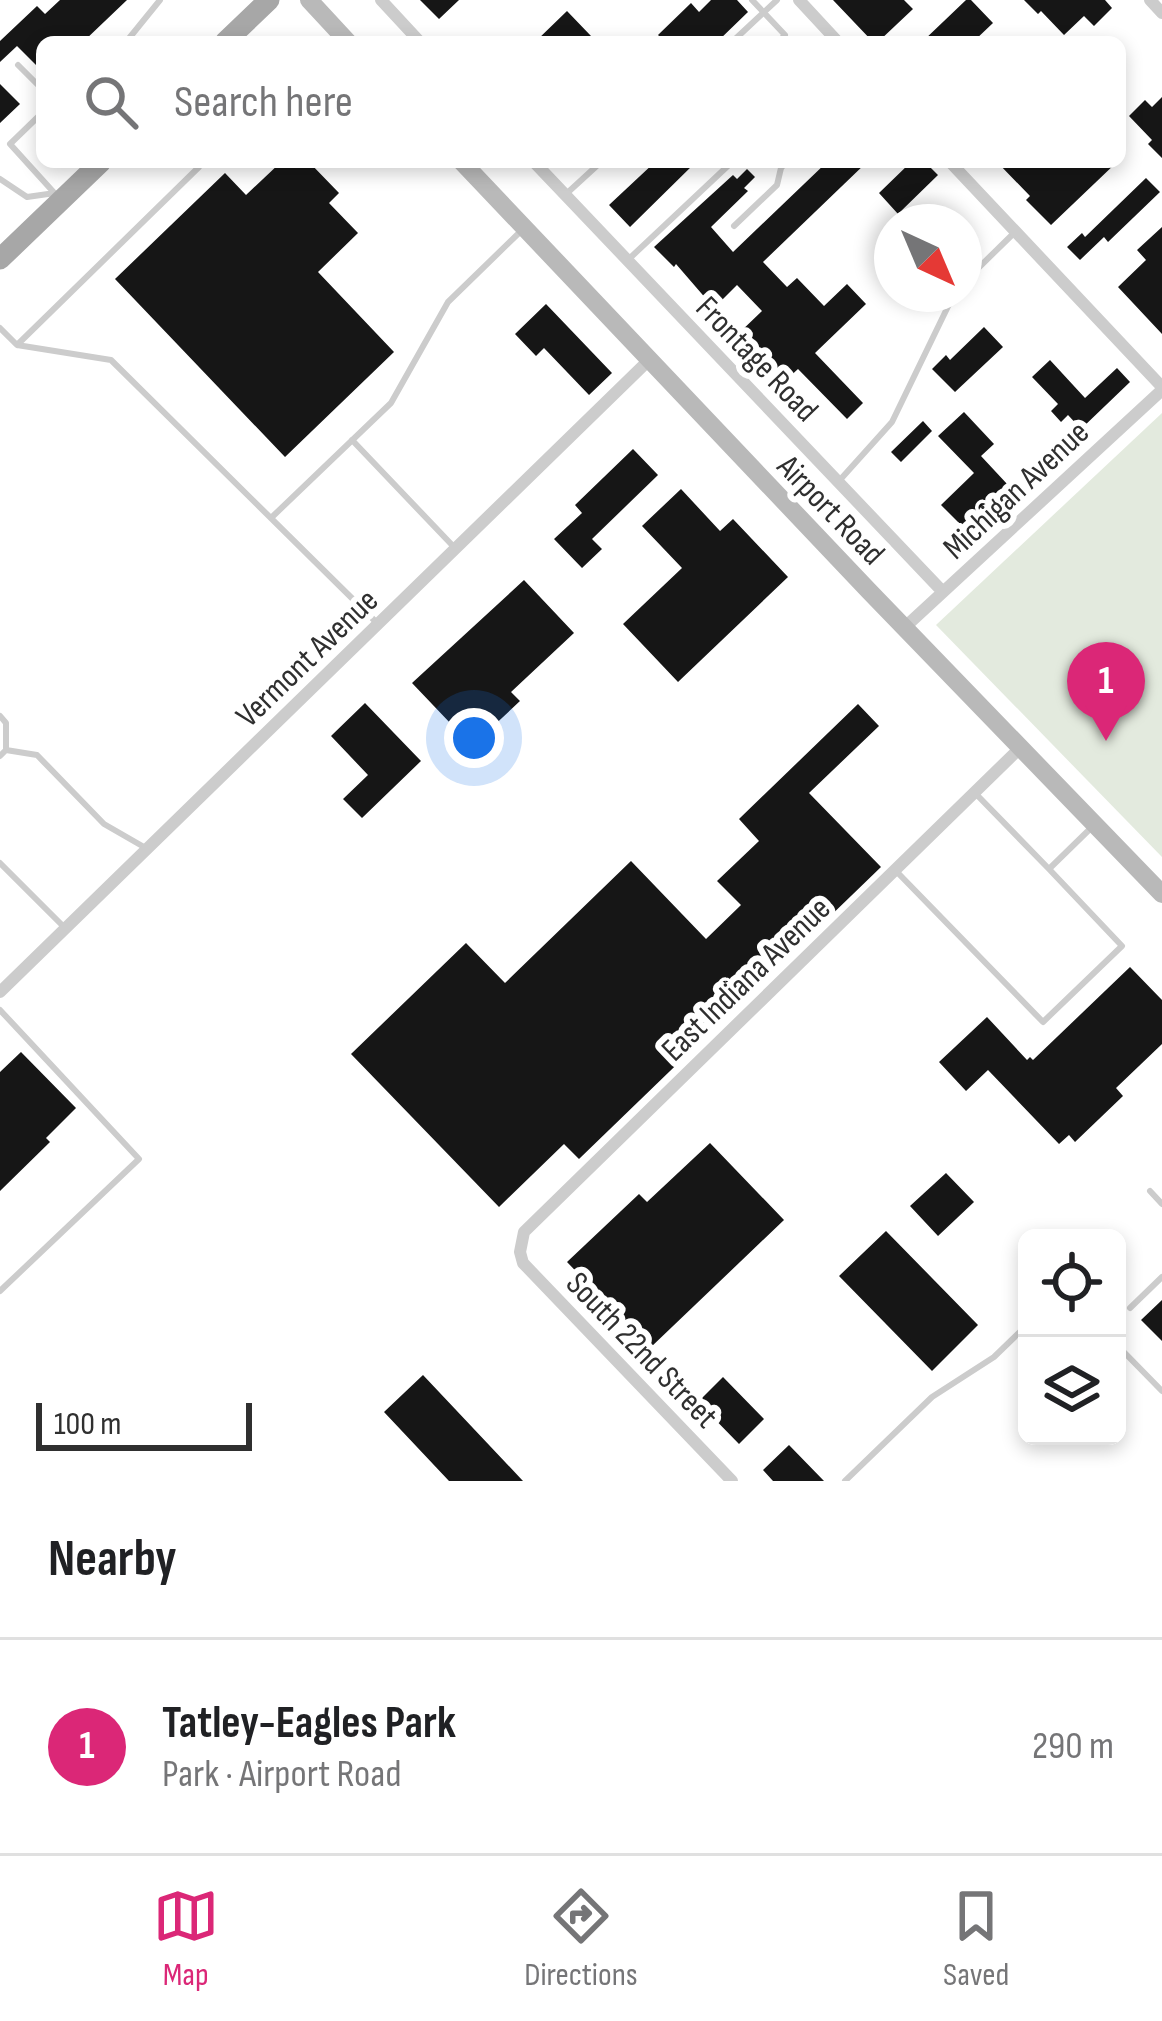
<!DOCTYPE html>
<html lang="en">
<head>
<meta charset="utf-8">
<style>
	:root { --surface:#fff; --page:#f6f6f6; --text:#202124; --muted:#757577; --line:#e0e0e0; --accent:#db2777 }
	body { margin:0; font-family:"Sofia Sans Condensed",sans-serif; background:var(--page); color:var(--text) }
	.controls { position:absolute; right:36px; bottom:36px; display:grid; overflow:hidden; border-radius:18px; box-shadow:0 6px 18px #0003 }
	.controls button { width:108px; height:108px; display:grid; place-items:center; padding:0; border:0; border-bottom:3px solid var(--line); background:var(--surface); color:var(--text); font:60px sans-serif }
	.compass { position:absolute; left:874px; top:204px; width:108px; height:108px; border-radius:50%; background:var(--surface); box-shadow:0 6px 18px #0003; rotate:136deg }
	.scale { position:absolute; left:36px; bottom:30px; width:216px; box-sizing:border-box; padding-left:12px; border:6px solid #2f2f2f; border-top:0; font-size:33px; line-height:42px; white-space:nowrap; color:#2f2f2f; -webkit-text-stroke:9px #fff; paint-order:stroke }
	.you { position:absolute; left:474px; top:738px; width:42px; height:42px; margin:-30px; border:9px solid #fff; border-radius:50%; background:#1a73e8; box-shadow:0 0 0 18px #1a73e833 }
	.badge { display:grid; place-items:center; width:78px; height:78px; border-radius:50%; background:var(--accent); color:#fff; font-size:39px; font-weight:700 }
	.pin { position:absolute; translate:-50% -99px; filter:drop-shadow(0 3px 6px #0008) }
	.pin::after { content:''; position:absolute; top:63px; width:42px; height:36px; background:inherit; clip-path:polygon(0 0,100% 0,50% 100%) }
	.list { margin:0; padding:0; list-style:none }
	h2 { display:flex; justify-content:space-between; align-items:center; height:156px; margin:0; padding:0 48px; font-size:51px }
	h2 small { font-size:39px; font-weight:400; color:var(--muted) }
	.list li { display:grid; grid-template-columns:78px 1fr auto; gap:36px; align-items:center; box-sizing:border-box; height:216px; padding:0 48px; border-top:3px solid var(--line) }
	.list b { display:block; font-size:45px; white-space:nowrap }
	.list p { margin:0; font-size:39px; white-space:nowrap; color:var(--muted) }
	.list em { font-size:39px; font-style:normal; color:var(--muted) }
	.icon { flex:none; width:66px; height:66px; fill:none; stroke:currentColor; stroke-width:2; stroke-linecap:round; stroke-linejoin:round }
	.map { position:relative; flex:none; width:1162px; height:1481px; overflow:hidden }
	.search { position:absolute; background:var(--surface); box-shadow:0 6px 18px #0003; left:36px; right:36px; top:36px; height:132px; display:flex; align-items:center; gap:30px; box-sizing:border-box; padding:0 42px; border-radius:18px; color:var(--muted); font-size:45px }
	.sheet { height:372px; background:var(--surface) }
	nav { display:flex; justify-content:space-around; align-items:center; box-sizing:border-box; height:168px; border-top:3px solid var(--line); background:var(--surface); font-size:33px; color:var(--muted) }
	nav a { display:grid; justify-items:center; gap:6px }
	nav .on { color:var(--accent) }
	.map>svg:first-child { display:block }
</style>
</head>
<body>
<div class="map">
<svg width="1162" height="1481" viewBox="0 0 1162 1481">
	<rect width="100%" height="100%" fill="#fff"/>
	<path fill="#e3eade" d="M1162 413V857L936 625Z"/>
	<path fill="#161616" d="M60 0H127L83 42H42V71L17 46 0 62V41L37 6 45 14Z
		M420 0H459L439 19Z
		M711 0H737L748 12 717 42H665L658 35 691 3 699 12Z
		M833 0H904L913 9 878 42H873Z
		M966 0H971L993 23 973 42H922Z
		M1024 0H1105L1112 8 1094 26 1084 16 1064 35 1041 11 1038 14Z
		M567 11 591 36 585 42H535Z
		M0 84 20 104 0 123Z
		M1162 97V158L1148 144 1152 140 1129 116 1145 100 1152 107Z
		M281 162H309L339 193 329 203 358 233 318 272 394 352 285 457 115 279 225 173 246 195Z
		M655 162H696L630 227 609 205Z
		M827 162H867L763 262 787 287 797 278 824 306 847 284 866 304 815 353 863 403 847 419 798 369 785 381 738 334 762 311 737 285 714 308 676 264 674 267 654 247 733 175 737 179 747 169 755 177 744 188 748 191 711 227 733 252Z
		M911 162H925L938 175 898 214 879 193Z
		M997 162H1117L1051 225 1026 200 1030 196Z
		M1146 178 1160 192 1108 242 1104 237 1080 260 1067 247 1082 233 1085 237Z
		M1162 227V334L1118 287 1146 260 1137 250Z
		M546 304 612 373 589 395 544 348 536 356 515 334Z
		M984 327 1003 347 955 392 932 369 946 355 950 360Z
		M1050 360 1085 398 1117 368 1130 382 1081 429 1068 415 1061 422 1051 411 1058 404 1032 377Z
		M964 412 994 444 981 456 1008 485 988 503 995 511 970 534 941 505 974 473 938 436Z
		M923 421 932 431 901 462 891 452Z
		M633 449 658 475 592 539 602 549 582 568 554 539 582 513 575 505Z
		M681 489 720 531 733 519 788 577 678 682 623 624 682 568 642 526Z
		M524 580 574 633 511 692 520 701 472 746 412 683Z
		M365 703 421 761 362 818 343 799 368 775 331 736Z
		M858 704 879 726 809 793 881 867 579 1159 564 1144 499 1207 351 1054 466 943 505 983 631 861 706 939 741 905 717 881 759 841 739 819Z
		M1130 967 1162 1000V1044L1116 1088 1123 1096 1075 1142 1069 1135 1059 1144 988 1070 966 1091 939 1062 987 1017 1027 1060 1030 1057 1033 1060Z
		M21 1052 76 1108 46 1138 50 1142 0 1191V1072Z
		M710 1143 784 1220 650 1348 567 1262 639 1194 647 1202Z
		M946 1173 974 1202 938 1236 910 1206Z
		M886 1231 978 1325 932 1371 839 1276Z
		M1162 1300V1341L1141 1320Z
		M423 1375 523 1481H449L384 1412Z
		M723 1377 764 1419 739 1444 698 1402Z
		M789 1445 824 1481H773L763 1470Z"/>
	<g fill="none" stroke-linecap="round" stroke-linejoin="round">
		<path stroke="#ccc" stroke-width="6" d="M752 0 785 35 778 42
			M126 42 160 0
			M732 42 777 0
			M18 65 42 89
			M42 113 10 144 58 197
			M0 179 27 197 55 193
			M565 195 601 162
			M734 226 777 185 781 168 786 162
			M630 258 732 162
			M964 282 1013 234
			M0 328 17 345 111 360 376 622
			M17 345 199 167 194 162
			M352 440 453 546
			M839 481 892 422 954 294
			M271 518 391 403 448 302 522 230
			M0 716 6 723V750
			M0 756 6 750 37 755 104 824 144 847
			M976 794 1049 869
			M0 863 63 926
			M897 872 1043 1022 1122 946 1049 869 1092 827
			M0 1010 139 1159 0 1291
			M1150 1191 1162 1204
			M1130 1308 1162 1277
			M1117 1345 1162 1391
			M845 1481 932 1397 994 1357 1027 1325"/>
		<path stroke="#ccc" stroke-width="12" d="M381 0 420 42
			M799 0 838 42
			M1150 0 1162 13
			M534 162 943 592
			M950 162 1162 387
			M904 628 1162 390
			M0 992 649 360
			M732 1481 523 1263 520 1252 524 1232 1020 748"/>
		<path stroke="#b9b9b9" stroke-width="18" d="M309 0 348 42
			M462 162 869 591 1162 894"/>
		<path stroke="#a7a7a7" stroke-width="21" d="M225 42 269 0
			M0 259 101 162"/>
	</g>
	<g text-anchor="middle" stroke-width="12" stroke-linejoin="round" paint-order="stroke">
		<g font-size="33" fill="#2f2f2f" stroke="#fff">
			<text transform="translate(758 358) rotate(46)" y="12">Frontage Road</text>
			<text transform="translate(1015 489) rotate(-43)" y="12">Michigan Avenue</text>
			<text transform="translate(832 509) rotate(46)" y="12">Airport Road</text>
			<text transform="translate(306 657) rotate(-44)" y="12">Vermont Avenue</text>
			<text transform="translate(745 978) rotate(-44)" y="12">East Indiana Avenue</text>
			<text transform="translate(643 1349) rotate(46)" y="12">South 22nd Street</text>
		</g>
	</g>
</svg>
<div class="controls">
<button><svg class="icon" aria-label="locate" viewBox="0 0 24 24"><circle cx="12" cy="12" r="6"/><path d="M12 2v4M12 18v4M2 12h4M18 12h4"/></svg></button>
<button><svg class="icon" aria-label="layers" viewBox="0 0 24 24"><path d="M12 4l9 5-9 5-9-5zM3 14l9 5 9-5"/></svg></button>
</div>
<svg class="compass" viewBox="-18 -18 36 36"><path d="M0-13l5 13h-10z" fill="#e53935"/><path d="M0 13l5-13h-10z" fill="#757577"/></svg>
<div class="scale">100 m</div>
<div class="you"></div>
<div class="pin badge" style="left:1106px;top:741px">1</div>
<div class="search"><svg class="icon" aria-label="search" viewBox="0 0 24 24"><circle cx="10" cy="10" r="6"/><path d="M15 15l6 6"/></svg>Search here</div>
</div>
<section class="sheet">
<h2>Nearby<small></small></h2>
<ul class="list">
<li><span class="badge">1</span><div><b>Tatley-Eagles Park</b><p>Park · Airport Road</p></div><em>290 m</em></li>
</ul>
</section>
<nav>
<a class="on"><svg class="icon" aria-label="map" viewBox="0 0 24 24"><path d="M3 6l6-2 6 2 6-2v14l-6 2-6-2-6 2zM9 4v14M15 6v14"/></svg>Map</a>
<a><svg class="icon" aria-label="directions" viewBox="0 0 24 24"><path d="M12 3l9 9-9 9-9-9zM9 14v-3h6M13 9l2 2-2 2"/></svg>Directions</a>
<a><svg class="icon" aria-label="saved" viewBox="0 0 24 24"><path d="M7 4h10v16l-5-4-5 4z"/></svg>Saved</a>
</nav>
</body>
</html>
